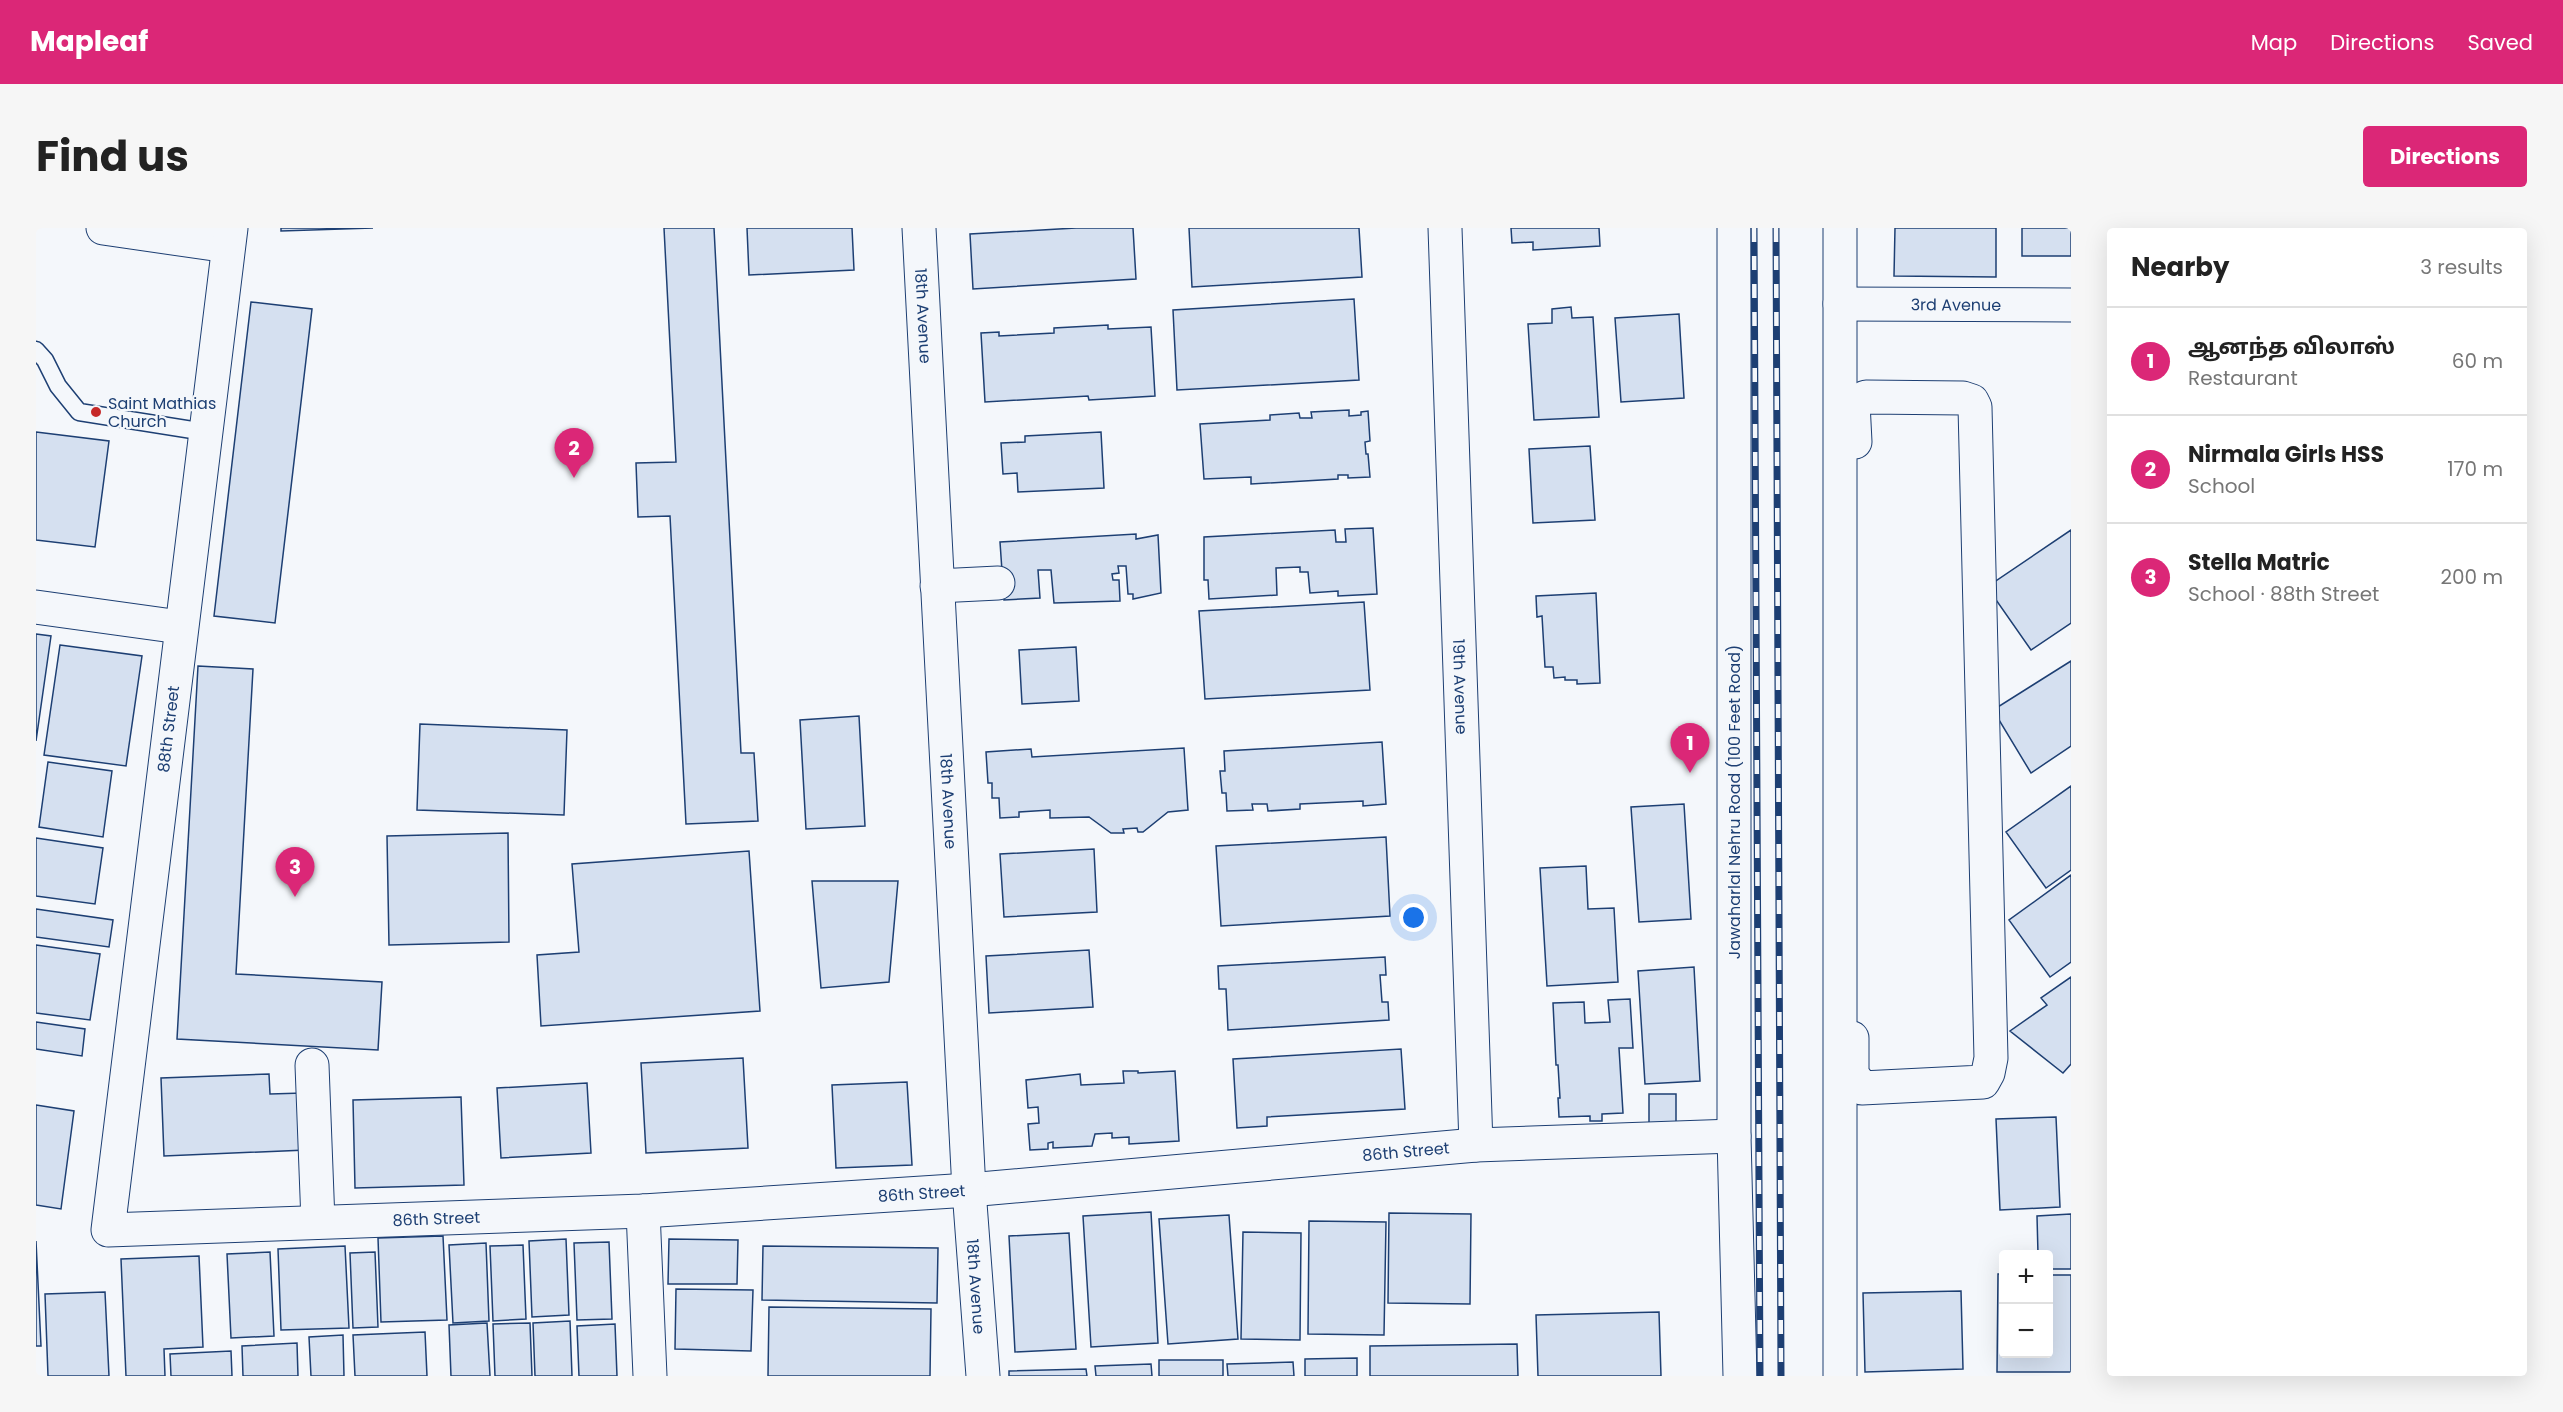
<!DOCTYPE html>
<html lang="en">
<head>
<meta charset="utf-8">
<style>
	:root { --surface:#fff; --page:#f6f6f6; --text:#222; --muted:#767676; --line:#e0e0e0; --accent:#db2777 }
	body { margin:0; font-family:Poppins,"Noto Sans Tamil",sans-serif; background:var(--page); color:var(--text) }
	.controls { position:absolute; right:18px; bottom:18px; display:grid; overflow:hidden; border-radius:6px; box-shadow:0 6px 24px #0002 }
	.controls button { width:54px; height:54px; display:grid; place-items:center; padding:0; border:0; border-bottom:2px solid var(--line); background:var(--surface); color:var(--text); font:30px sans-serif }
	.you { position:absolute; left:1378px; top:690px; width:21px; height:21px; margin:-15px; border:4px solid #fff; border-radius:50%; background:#1a73e8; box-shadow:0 0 0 9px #1a73e833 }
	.badge { display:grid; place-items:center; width:39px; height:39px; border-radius:50%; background:var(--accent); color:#fff; font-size:20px; font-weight:700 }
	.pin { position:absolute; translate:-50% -50px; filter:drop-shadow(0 2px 3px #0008) }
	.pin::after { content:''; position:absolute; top:32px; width:21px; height:18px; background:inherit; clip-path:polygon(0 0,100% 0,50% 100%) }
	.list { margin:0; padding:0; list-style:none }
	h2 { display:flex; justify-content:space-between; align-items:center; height:78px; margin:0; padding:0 24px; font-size:26px }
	h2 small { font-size:20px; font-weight:400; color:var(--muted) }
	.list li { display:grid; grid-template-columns:39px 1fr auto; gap:18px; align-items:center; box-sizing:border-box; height:108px; padding:0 24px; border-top:2px solid var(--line) }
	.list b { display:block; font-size:22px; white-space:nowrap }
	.list p { margin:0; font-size:20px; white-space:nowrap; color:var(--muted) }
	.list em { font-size:20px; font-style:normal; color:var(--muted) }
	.map { position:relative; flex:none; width:2035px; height:1148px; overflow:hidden; border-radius:6px }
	header { display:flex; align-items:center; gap:36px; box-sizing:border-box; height:84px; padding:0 30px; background:var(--accent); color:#fff }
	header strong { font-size:28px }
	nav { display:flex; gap:33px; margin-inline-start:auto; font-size:21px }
	.intro { display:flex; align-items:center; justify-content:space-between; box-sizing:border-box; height:144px; padding:0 36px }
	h1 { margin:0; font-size:42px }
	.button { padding:15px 27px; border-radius:6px; background:var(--accent); color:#fff; font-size:21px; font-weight:700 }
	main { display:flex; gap:36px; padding:0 36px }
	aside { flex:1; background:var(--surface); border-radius:6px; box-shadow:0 6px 24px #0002 }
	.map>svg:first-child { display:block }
</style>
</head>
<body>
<header>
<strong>Mapleaf</strong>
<nav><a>Map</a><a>Directions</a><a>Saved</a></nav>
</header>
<div class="intro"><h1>Find us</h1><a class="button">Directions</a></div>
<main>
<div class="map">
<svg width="2035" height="1148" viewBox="0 0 2035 1148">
	<rect width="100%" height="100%" fill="#f4f7fb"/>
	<path fill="#d5e0f0" stroke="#1d3f73" stroke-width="1.5" d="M245 0H337L245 3Z
		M628 0H678L705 525H718L722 593 650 596 634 288 602 289 600 235 640 234Z
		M711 0H816L818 42 713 47Z
		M1040 0H1097L1100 51 937 61 934 6Z
		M1153 0H1323L1326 49 1156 59Z
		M1475 0H1563L1564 18 1497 22V14L1476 15Z
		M1859 0H1960V49L1858 48Z
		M1986 0H2035V28H1986Z
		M1318 71 1323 152 1141 162 1137 82Z
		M215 74 276 81 239 395 178 388Z
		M1535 79 1536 90 1557 89 1563 189 1498 192 1492 96 1516 95V81Z
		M1643 86 1648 170 1585 174 1579 90Z
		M1072 97V101L1115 99 1119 168 1053 172 1052 168 949 174 945 105 963 104V108L1018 105V100Z
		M1313 182V188L1325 187V184L1332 183 1334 213 1329 214 1330 226H1332L1334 249 1312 250V247H1302V251L1215 256V249L1168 251 1164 196 1234 192V187L1263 185 1264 190H1276L1275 184Z
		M0 204 73 213 59 319 0 312Z
		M1065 204 1068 260 982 264 981 245 967 246 965 215 989 214V208Z
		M1554 218 1559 292 1497 295 1493 221Z
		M1337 300 1341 366 1302 368V363L1274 365 1272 344H1264V339L1240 340 1241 367 1173 371 1172 352H1168V309L1299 302 1300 314H1310L1309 301Z
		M2035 302V395L1995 422 1951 359Z
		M1100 306V311L1122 307 1125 365 1097 371V366H1092L1090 338H1082L1083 345 1076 346 1077 352H1083L1084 373 1018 375 1015 342H1002L1004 370 968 372 964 314Z
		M1560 365 1564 455 1541 456V452H1529V449L1518 450 1517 439H1509L1506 388 1501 389 1500 368Z
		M1328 374 1334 462 1169 471 1163 383Z
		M0 406 15 408 0 513Z
		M24 417 106 428 90 538 8 527Z
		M1040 419 1043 473 986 476 983 422Z
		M2035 433V518L1995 545 1957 482Z
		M162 438 217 441 200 746 346 754 342 822 141 811Z
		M823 488 829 598 770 601 764 492Z
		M384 496 531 502 528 587 381 582Z
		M1346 514 1350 576 1327 578V573L1264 576V581L1232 583 1231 576H1216L1217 582 1191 583 1190 565H1186L1184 543H1189L1188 523Z
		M1148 520 1152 582 1132 584 1107 604H1102L1101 600 1087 601 1088 605H1075L1053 589 1014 590V582L983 584V589L964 590 963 570H956V555H952L950 524 995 521 996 529Z
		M12 534 76 543 67 609 3 599Z
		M2035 558V642L2010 660 1970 604Z
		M1648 576 1655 691 1603 694 1595 579Z
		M472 605 473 714 353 717 351 608Z
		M1350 609 1354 688 1185 698 1180 618Z
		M0 610 67 620 59 676 0 668Z
		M1058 621 1061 684 968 689 964 626Z
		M713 623 724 783 505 798 501 727 543 724 536 636Z
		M1550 638 1552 681 1578 680 1582 754 1511 758 1504 640Z
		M2035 647V734L2014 749 1973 692Z
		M776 653H862L853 754 785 760Z
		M0 681 77 692 73 719 0 709Z
		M0 717 64 726 54 792 0 785Z
		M1053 722 1057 779 953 785 950 728Z
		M1349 729 1350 747H1344L1346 774H1352L1353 792 1192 802 1190 761H1183L1182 738Z
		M1658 739 1664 853 1609 856 1602 743Z
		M2035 749V836L2027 845 1974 803 2011 777 2005 770Z
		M1594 771 1597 820H1583L1587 885 1566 886V893H1554V888L1523 889 1522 870H1524L1522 837H1520L1517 775 1548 774 1549 795 1574 794 1572 772Z
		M0 794 49 801 46 828 0 821Z
		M1365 821 1369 881 1231 889V898L1201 900 1197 831Z
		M707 830 712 920 610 925 605 835Z
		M1087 843H1102V845L1139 843 1143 913 1093 916V909L1076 910V905L1059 906 1056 918 1017 920V914L1012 915V921L994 922 992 896 1003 895 1002 879 992 880 990 852 1044 846 1045 857 1088 855Z
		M233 846 234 866 267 865 270 922 128 928 125 850Z
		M871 854 876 937 800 940 796 857Z
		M551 855 555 925 465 930 461 860Z
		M1613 866H1640V905H1613Z
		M425 869 428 957 319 960 317 872Z
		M0 877 38 883 25 981 0 977Z
		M2020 889 2024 979 1964 982 1960 891Z
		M1115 984 1122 1115 1055 1119 1047 988Z
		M1353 985 1435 986 1434 1076 1352 1075Z
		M2035 986V1041H2012V1026H2002L2001 988Z
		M1193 987 1202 1111 1132 1116 1123 991Z
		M1273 993 1350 994 1348 1107 1272 1106Z
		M1207 1004 1265 1005 1264 1112 1205 1111Z
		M1033 1005 1040 1121 979 1124 973 1008Z
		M407 1008 411 1092 345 1094 342 1010Z
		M530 1011 533 1087 496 1089 493 1013Z
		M633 1011 702 1012 701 1056H632Z
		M0 1013 5 1118H0Z
		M573 1014 576 1091 541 1092 538 1015Z
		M450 1015 453 1093 417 1095 413 1017Z
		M487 1017 490 1091 457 1093 454 1018Z
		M309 1018 313 1100 245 1102 242 1021Z
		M727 1018 902 1020 901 1075 726 1072Z
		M234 1024 238 1108 195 1110 191 1026Z
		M339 1024 342 1099 317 1100 314 1025Z
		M163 1028 167 1119 128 1121 129 1148H90L85 1031Z
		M1962 1046H1968V1126H2012V1047H2035V1144H1961Z
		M640 1061 717 1062 715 1123 639 1121Z
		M1925 1063 1927 1141 1829 1144 1827 1065Z
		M69 1064 73 1148H12L9 1066Z
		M733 1079 895 1081 894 1148H732Z
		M1623 1084 1625 1148H1502L1500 1087Z
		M534 1093 536 1148H499L497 1095Z
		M451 1095 454 1148H415L413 1097Z
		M494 1095 496 1148H459L457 1096Z
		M579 1096 581 1148H543L541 1098Z
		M389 1104 391 1148H319L317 1107Z
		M307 1107 308 1148H275L273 1109Z
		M261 1115 262 1148H207L206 1118Z
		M1481 1116 1482 1148H1334V1118Z
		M195 1123 196 1148H135L134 1126Z
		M1321 1130V1148H1269V1131Z
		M1123 1132H1187V1148H1123Z
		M1257 1134 1258 1148H1192L1191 1136Z
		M1115 1136 1116 1148H1060L1059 1138Z
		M1050 1141 1051 1148H973V1143Z"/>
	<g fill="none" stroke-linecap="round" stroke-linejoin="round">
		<g stroke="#1d3f73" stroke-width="19">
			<path id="service" d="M0 122 9 132 22 158 43 184 169 204"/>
		</g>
		<g stroke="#1d3f73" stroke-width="35">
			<g id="minor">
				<path d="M67 0 192 18"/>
				<path id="s1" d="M195 0 72 1002 607 983 933 962 1440 917 1698 908"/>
				<path id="s2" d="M1409 0 1440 917"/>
				<path d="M901 358 962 355"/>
				<path d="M0 379 144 399"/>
				<path d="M1816 810V846L1826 860 1947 854 1952 845 1955 830 1939 179 1936 173 1927 170 1830 169 1817 175 1819 214"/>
				<path d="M276 837 282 994"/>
				<path d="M607 983 614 1148"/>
			</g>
		</g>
		<g stroke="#1d3f73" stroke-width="35">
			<g id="tertiary">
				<path id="s3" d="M883 0 933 962 947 1148"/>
			</g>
		</g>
		<g stroke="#1d3f73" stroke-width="35">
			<g id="secondary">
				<path id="s4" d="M1804 76 2035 77"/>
			</g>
		</g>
		<g stroke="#1d3f73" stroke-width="35">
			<path id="primary" d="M1698 0V908L1704 1148
				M1804 0V1148"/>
		</g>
		<use href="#service" stroke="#f4f7fb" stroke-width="16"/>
		<use href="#minor" stroke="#f4f7fb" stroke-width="33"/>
		<use href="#tertiary" stroke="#f4f7fb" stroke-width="33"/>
		<use href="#secondary" stroke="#f4f7fb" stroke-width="33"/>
		<use href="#primary" stroke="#f4f7fb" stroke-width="33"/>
		<g stroke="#1d3f73" stroke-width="7">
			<path id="rail" d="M1718 0 1724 1148
				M1740 0 1745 1148"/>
		</g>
		<use href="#rail" stroke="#f4f7fb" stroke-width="4.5" stroke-dasharray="14" stroke-linecap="butt"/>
	</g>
	<circle fill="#c62828" stroke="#f4f7fb" stroke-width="2" cx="60" cy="184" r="6"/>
	<g text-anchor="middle" stroke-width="4.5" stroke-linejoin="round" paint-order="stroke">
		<g font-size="16" fill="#1d3f73" stroke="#f4f7fb">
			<text dy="6" stroke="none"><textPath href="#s4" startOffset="116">3rd Avenue</textPath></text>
			<text dy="6" stroke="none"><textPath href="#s3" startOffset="88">18th Avenue</textPath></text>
			<text dy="6" stroke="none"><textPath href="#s2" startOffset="459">19th Avenue</textPath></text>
			<text transform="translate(132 501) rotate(-83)" y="6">88th Street</text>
			<text dy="6" stroke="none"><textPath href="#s3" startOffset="574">18th Avenue</textPath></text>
			<text transform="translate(1698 574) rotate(-90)" y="6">Jawaharlal Nehru Road (100 Feet Road)</text>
			<text dy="6" stroke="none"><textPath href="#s1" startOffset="2310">86th Street</textPath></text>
			<text dy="6" stroke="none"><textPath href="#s1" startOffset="1824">86th Street</textPath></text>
			<text dy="6" stroke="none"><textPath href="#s1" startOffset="1338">86th Street</textPath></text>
			<text dy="6" stroke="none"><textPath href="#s3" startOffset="1060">18th Avenue</textPath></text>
		</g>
		<g font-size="16" fill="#1d3f73" stroke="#f4f7fb" text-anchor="start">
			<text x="72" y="181">Saint Mathias<tspan x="72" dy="18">Church</tspan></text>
		</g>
	</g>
</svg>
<div class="controls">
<button>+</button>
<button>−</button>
</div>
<div class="you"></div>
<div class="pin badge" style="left:1654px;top:545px">1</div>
<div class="pin badge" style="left:538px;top:250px">2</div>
<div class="pin badge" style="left:259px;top:669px">3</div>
</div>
<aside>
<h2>Nearby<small>3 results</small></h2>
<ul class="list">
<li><span class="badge">1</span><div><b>ஆனந்த விலாஸ்</b><p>Restaurant</p></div><em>60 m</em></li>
<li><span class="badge">2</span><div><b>Nirmala Girls HSS</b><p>School</p></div><em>170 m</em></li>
<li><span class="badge">3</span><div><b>Stella Matric</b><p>School · 88th Street</p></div><em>200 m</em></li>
</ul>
</aside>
</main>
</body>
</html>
